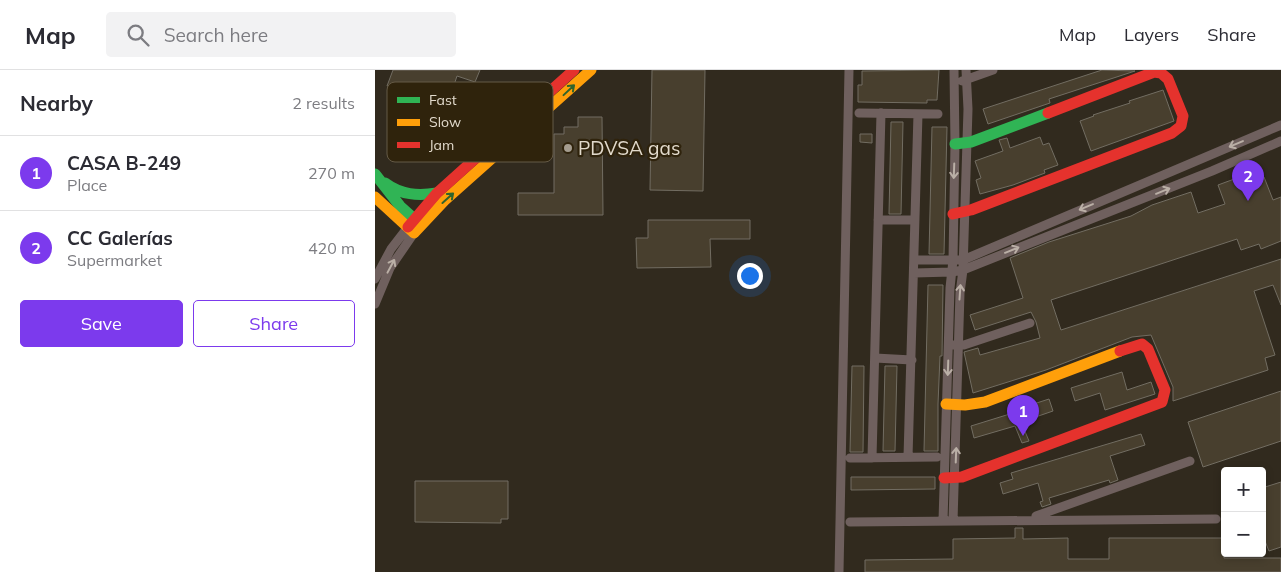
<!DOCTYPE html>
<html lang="en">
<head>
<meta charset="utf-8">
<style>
	:root { --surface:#fff; --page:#f2f2f3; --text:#2b2b33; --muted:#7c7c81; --line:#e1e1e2; --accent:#7c3aed }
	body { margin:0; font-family:Mulish,sans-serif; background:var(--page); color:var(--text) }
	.controls { position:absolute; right:15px; bottom:15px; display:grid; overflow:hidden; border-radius:5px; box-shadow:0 2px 8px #0003 }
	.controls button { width:45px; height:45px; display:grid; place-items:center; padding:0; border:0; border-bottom:1px solid var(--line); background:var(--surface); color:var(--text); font:25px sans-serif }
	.you { position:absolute; left:374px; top:205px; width:18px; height:18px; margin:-12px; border:4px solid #fff; border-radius:50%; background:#1a73e8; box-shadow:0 0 0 8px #1a73e833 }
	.badge { display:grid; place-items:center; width:32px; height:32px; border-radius:50%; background:var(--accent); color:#fff; font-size:16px; font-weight:700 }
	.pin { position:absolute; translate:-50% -41px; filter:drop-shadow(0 1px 2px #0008) }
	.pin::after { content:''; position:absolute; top:26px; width:18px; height:15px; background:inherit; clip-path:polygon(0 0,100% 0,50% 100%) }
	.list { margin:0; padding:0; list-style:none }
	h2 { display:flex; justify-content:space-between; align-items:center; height:65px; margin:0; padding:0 20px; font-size:21px }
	h2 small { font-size:16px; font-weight:400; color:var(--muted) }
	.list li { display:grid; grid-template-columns:32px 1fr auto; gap:15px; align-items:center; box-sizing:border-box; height:75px; padding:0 20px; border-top:1px solid var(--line) }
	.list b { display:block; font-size:19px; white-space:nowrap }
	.list p { margin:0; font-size:16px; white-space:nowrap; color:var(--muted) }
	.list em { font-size:16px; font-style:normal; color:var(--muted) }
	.actions { display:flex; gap:10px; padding:15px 20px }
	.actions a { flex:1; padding:11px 0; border:1px solid var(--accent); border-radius:5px; text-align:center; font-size:18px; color:var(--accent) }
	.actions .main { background:var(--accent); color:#fff }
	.icon { flex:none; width:28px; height:28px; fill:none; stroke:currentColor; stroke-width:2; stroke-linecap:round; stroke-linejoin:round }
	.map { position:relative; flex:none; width:906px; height:502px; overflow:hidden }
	header { display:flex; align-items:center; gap:30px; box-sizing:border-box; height:70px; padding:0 25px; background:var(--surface); border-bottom:1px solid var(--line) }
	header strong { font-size:24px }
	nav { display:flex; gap:28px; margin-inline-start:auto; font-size:18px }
	.search { width:350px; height:45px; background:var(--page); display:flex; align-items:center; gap:12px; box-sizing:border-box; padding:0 18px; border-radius:5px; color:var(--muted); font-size:19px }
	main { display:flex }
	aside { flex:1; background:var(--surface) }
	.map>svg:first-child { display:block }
</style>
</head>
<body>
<header>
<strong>Map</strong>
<div class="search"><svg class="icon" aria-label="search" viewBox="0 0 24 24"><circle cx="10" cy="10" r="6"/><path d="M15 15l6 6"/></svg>Search here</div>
<nav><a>Map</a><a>Layers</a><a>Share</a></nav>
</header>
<main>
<aside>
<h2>Nearby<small>2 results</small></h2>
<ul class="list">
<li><span class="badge">1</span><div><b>CASA B-249</b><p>Place</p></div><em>270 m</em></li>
<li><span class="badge">2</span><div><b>CC Galerías</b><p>Supermarket</p></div><em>420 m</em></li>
</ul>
<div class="actions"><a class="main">Save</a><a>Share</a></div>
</aside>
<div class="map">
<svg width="906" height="502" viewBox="0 0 906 502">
	<rect width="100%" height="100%" fill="#312a1e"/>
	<path fill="#483f2e" stroke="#726d62" d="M18 0H105L100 12 82 6 75 27 50 18 46 28 12 16Z
		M277 0H330L328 121 275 120Z
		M564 0 562 30H552V33L483 32V15H487V1Z
		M727 0 760 1 674 29 675 33 613 54 608 39Z
		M788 20 799 51 716 81 705 51 719 46 718 45 755 33 754 31Z
		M203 47H227L228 145H143V123H179V64H189V57H203Z
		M516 52H528L526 144H514Z
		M557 57H572L569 184H554Z
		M485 64H497V73L485 72Z
		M665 67 668 75 674 73 683 95 669 100 670 103 638 115 605 124 601 110 606 108 600 91 628 81 624 70 632 68 635 78Z
		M881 101 883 109 889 107 898 130 906 127V171L886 179 884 174 866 180 862 169 676 230 686 260 906 189V235L898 215 879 221 900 285 890 288 893 300 798 331V317L776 265 757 267 671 300 598 323 589 282 603 278 605 285 665 268 661 252 656 242 600 260 595 245 648 228 635 188 674 172 756 146 777 135 816 122 823 143 850 134 843 115Z
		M273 150H375V169H335L336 197 262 198 261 168H273Z
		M553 215H568L567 286H565L563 334V381H549Z
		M477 296H489L488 382H475Z
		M510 296H522L520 381H508Z
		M747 302 752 320 776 312 780 324 730 340 725 323 700 331 696 318Z
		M906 321V371L828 397 813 352Z
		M674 329 678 341 646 352 654 371 647 373 640 356 599 368 596 356 638 343 637 341Z
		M766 364 770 375 735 386 743 410 735 413 734 410 674 428 676 434 667 437 665 432 668 431 663 413 628 424 625 413 638 409 636 403Z
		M476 407H560V419L476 420Z
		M40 411H133V449H126V453L40 452Z
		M906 412V477L894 481 890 471 887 472V418Z
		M640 458H648V469L693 468V489H734V468H849V488H906V502H490V490L578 489V469L640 468Z"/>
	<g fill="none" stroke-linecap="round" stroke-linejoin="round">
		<path stroke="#6f605e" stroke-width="9" d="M587 11 618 0
			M484 43 563 44
			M503 150H540
			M540 190H588L906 55
			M539 203 577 202 588 200 837 101 906 71
			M0 209 16 179 33 157
			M0 234 15 198 39 163
			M579 275H589L655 253
			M500 288 537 290
			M533 387 543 44
			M475 388 562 387
			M497 388 506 43
			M661 446 815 391
			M568 451 575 218 578 190 580 74 579 0
			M578 451 585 223 588 200 593 39 591 0
			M475 452 841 449
			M464 502 474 0"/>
		<path stroke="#30b455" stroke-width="11" d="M580 74 596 72 673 43
			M0 104 25 136 45 154
			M10 113C26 125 43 126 62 123"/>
		<path stroke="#ff9f0a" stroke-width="11" d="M0 127 39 163 69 131 216 0
			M571 334 590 335 610 332 745 281"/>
		<path stroke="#e5322d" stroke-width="11" d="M578 144 596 140 797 63 806 56 808 46 793 9 786 3 779 2 673 43
			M33 157 62 123 199 0
			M569 408 587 407 787 332 790 320 773 279 767 274 745 281"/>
	</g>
	<defs><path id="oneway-shaft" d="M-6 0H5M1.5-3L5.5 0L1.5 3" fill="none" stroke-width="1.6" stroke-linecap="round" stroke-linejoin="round" transform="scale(1.25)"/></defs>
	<g stroke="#2f642d">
		<use href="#oneway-shaft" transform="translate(194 20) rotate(-43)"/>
		<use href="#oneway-shaft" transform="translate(73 128) rotate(-42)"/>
	</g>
	<g stroke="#baafa6">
		<use href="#oneway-shaft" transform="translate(861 74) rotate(157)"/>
		<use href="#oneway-shaft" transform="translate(579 101) rotate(92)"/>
		<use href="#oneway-shaft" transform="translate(788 121) rotate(-22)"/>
		<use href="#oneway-shaft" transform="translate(711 137) rotate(157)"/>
		<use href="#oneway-shaft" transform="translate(637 180) rotate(-22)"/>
		<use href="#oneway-shaft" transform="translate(16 196) rotate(-62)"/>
		<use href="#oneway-shaft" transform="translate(585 222) rotate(-86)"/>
		<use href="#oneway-shaft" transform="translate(573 298) rotate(92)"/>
		<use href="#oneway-shaft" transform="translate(581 385) rotate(-88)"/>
	</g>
	<circle fill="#a49c8f" stroke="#2f230c" stroke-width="2" cx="193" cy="78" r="5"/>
	<g text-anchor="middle" stroke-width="4.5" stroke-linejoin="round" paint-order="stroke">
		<g font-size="19" fill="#e2dacc" stroke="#2f230c" text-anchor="start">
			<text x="203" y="85">PDVSA gas</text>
		</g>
	</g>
	<rect x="12" y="12" width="166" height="80" rx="8" fill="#2f230c" stroke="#655a46" stroke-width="1"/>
	<rect x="22" y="27" width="23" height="6" fill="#30b455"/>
	<rect x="22" y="49" width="23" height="7" fill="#ff9f0a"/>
	<rect x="22" y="72" width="23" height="6" fill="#e5322d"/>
	<g font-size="14" fill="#e2dacc">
		<text x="54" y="35">Fast</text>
		<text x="54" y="57">Slow</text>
		<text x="54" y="80">Jam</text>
	</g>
</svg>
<div class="controls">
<button>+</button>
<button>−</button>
</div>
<div class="you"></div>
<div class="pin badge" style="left:648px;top:366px">1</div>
<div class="pin badge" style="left:873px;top:131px">2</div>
</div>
</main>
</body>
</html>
